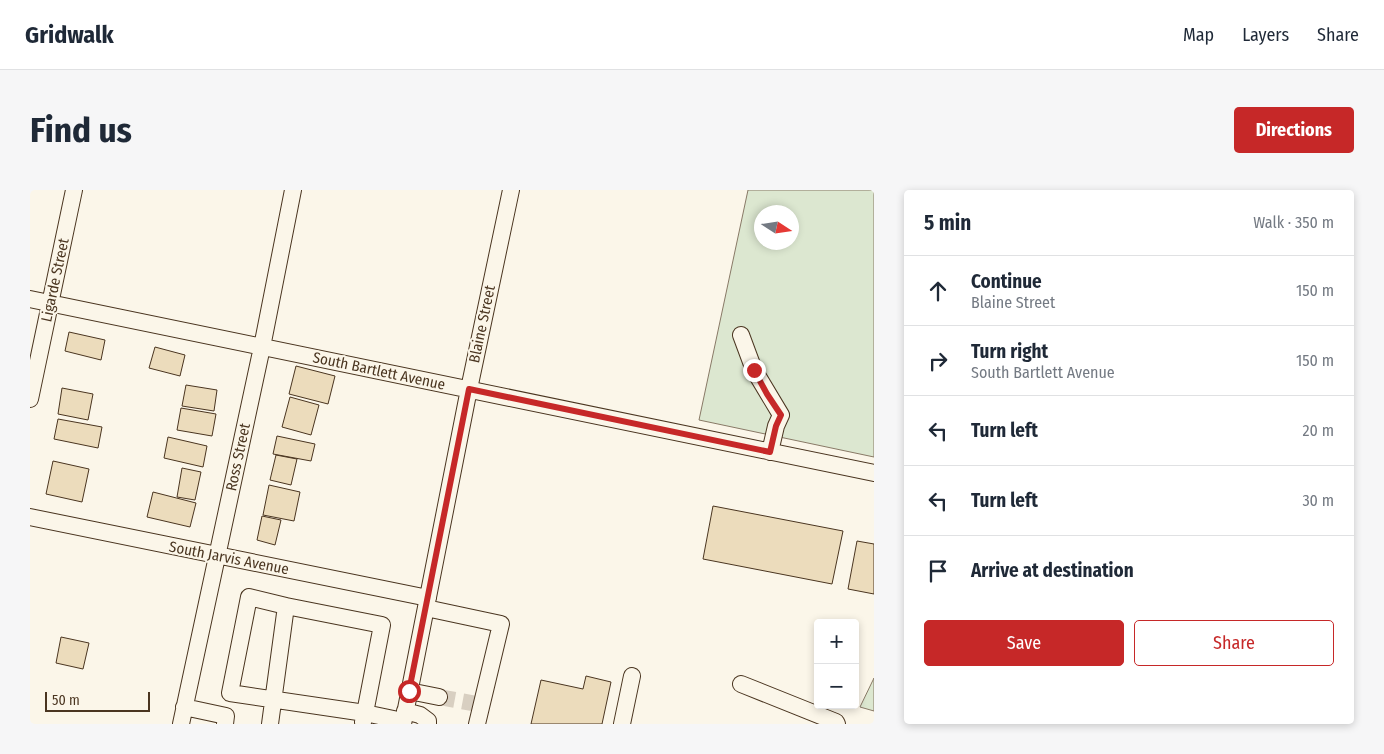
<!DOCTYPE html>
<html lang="en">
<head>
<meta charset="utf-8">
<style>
	:root { --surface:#fff; --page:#f6f6f7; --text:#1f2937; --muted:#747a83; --line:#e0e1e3; --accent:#c62828 }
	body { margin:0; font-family:"Fira Sans Condensed",sans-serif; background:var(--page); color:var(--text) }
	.controls { position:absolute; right:15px; bottom:15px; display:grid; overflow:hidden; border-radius:5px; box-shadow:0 2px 8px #0003 }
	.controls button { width:45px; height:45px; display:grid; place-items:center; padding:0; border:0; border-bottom:1px solid var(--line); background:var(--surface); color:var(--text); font:25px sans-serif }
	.compass { position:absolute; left:724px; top:15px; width:45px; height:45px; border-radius:50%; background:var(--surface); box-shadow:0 2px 8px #0003; rotate:102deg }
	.scale { position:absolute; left:15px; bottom:12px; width:105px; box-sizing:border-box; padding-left:5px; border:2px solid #4a3520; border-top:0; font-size:14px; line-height:18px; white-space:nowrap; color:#4a3520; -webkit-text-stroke:4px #fbf6e9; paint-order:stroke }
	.stop { position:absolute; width:15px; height:15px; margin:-11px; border:4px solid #c62828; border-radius:50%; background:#fff }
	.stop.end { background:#c62828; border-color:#fff; box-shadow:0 1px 5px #0008 }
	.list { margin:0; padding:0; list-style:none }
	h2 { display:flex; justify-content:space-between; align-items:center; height:65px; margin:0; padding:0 20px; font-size:21px }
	h2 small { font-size:16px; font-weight:400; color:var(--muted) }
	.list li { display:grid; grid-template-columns:32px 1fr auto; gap:15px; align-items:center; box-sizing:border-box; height:70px; padding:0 20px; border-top:1px solid var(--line) }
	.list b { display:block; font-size:19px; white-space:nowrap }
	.list p { margin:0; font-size:16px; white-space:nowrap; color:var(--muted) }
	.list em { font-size:16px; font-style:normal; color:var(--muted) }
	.actions { display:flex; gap:10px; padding:15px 20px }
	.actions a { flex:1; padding:11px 0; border:1px solid var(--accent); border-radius:5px; text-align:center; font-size:18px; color:var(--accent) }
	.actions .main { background:var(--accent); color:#fff }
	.icon { flex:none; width:28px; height:28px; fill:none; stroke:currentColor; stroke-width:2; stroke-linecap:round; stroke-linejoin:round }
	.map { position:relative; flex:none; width:844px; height:534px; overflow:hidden; border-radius:5px }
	header { display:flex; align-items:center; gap:30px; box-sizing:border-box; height:70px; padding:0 25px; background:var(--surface); border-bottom:1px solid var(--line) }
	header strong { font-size:24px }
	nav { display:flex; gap:28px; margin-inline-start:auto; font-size:18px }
	.intro { display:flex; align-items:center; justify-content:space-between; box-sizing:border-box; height:120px; padding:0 30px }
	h1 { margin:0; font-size:35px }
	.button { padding:12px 22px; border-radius:5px; background:var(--accent); color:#fff; font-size:18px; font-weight:700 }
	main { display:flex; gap:30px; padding:0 30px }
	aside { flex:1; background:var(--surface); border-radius:5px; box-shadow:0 2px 8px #0003 }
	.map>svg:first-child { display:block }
</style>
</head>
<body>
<header>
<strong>Gridwalk</strong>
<nav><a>Map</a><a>Layers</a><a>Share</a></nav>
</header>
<div class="intro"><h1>Find us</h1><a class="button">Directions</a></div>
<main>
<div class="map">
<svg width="844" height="534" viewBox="0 0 844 534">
	<rect width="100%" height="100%" fill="#fbf6e9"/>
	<path fill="#dce7d0" stroke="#887966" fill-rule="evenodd" d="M718 0H844V267L669 230ZM732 22H762V52H732Z
		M844 488V521L830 517Z"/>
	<path fill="#ecdcbc" stroke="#4a3520" d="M39 142 75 150 71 170 35 161Z
		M125 157 155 165 150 186 119 178Z
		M266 176 305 186 298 214 259 204Z
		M156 195 187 200 184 221 152 216Z
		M32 198 63 204 58 230 28 224Z
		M260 207 289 215 281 245 252 237Z
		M151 218 186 224 182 246 147 240Z
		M28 229 72 237 68 258 24 249Z
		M247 246 285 254 281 271 243 264Z
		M138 247 177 256 173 277 134 268Z
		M246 265 267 269 261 295 240 290Z
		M23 271 59 279 52 312 16 304Z
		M152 278 171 282 165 310 147 307Z
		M239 295 270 302 264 331 233 325Z
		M123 302 166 313 160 337 117 327Z
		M683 316 813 341 802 394 673 369Z
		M232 326 251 330 245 355 227 350Z
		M827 351 844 354V404L818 399Z
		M31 447 59 453 53 479 26 473Z
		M556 486 581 492 572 534H501L511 490 553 499Z"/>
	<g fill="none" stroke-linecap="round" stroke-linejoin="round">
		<path stroke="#d8cfc1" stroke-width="16" stroke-dasharray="16 8" stroke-linecap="butt" d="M409 507 447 514"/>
		<g stroke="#4a3520" stroke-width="18">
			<path id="minor" d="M0 109 844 283
				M711 145 724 180 751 225 746 236 740 262
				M0 209 44 0
				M0 327 398 408
				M396 418 471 434 447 534
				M711 494 806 532 807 534
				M379 501 409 507
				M154 517 196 526 195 534
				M375 521 390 525 398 531V534
				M333 532 335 523 373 531
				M151 534 232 157 263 0
				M240 534 256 416 219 407 200 503 335 523 352 435 256 416
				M373 534 439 199 481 0
				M592 534 602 486"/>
		</g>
		<use href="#minor" stroke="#fbf6e9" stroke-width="16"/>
	</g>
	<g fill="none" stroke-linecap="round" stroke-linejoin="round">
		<path stroke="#c62828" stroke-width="6" d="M379 501 439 199 740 262 746 236 751 225 737 204 724 180"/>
	</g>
	<g text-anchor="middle" stroke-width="4" stroke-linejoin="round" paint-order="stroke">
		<g font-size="15" fill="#4a3520" stroke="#fbf6e9">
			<text transform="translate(25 90) rotate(-78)" y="5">Ligarde Street</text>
			<text transform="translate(452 134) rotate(-78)" y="5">Blaine Street</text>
			<text transform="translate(349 181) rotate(12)" y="5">South Bartlett Avenue</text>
			<text transform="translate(208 267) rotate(-78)" y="5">Ross Street</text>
			<text transform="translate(199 368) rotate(11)" y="5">South Jarvis Avenue</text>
		</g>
	</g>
</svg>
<div class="controls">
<button>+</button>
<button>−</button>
</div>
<svg class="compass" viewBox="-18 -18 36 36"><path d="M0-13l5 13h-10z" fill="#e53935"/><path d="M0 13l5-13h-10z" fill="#747a83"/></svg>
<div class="scale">50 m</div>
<div class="stop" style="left:379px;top:501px"></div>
<div class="stop end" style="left:724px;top:180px"></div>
</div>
<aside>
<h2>5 min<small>Walk · 350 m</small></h2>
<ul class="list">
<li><svg class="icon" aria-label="ahead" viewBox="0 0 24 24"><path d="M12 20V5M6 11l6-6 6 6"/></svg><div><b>Continue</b><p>Blaine Street</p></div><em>150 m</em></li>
<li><svg class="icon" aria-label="right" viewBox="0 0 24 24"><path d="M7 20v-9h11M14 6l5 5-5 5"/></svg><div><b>Turn right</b><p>South Bartlett Avenue</p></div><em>150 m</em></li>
<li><svg class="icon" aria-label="left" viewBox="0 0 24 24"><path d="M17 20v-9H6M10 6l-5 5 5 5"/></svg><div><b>Turn left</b></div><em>20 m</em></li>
<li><svg class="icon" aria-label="left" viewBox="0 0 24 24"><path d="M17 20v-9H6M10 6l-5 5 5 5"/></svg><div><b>Turn left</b></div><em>30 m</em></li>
<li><svg class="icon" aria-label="arrive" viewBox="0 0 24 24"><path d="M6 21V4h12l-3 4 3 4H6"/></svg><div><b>Arrive at destination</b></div></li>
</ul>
<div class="actions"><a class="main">Save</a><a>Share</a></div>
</aside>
</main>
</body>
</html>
